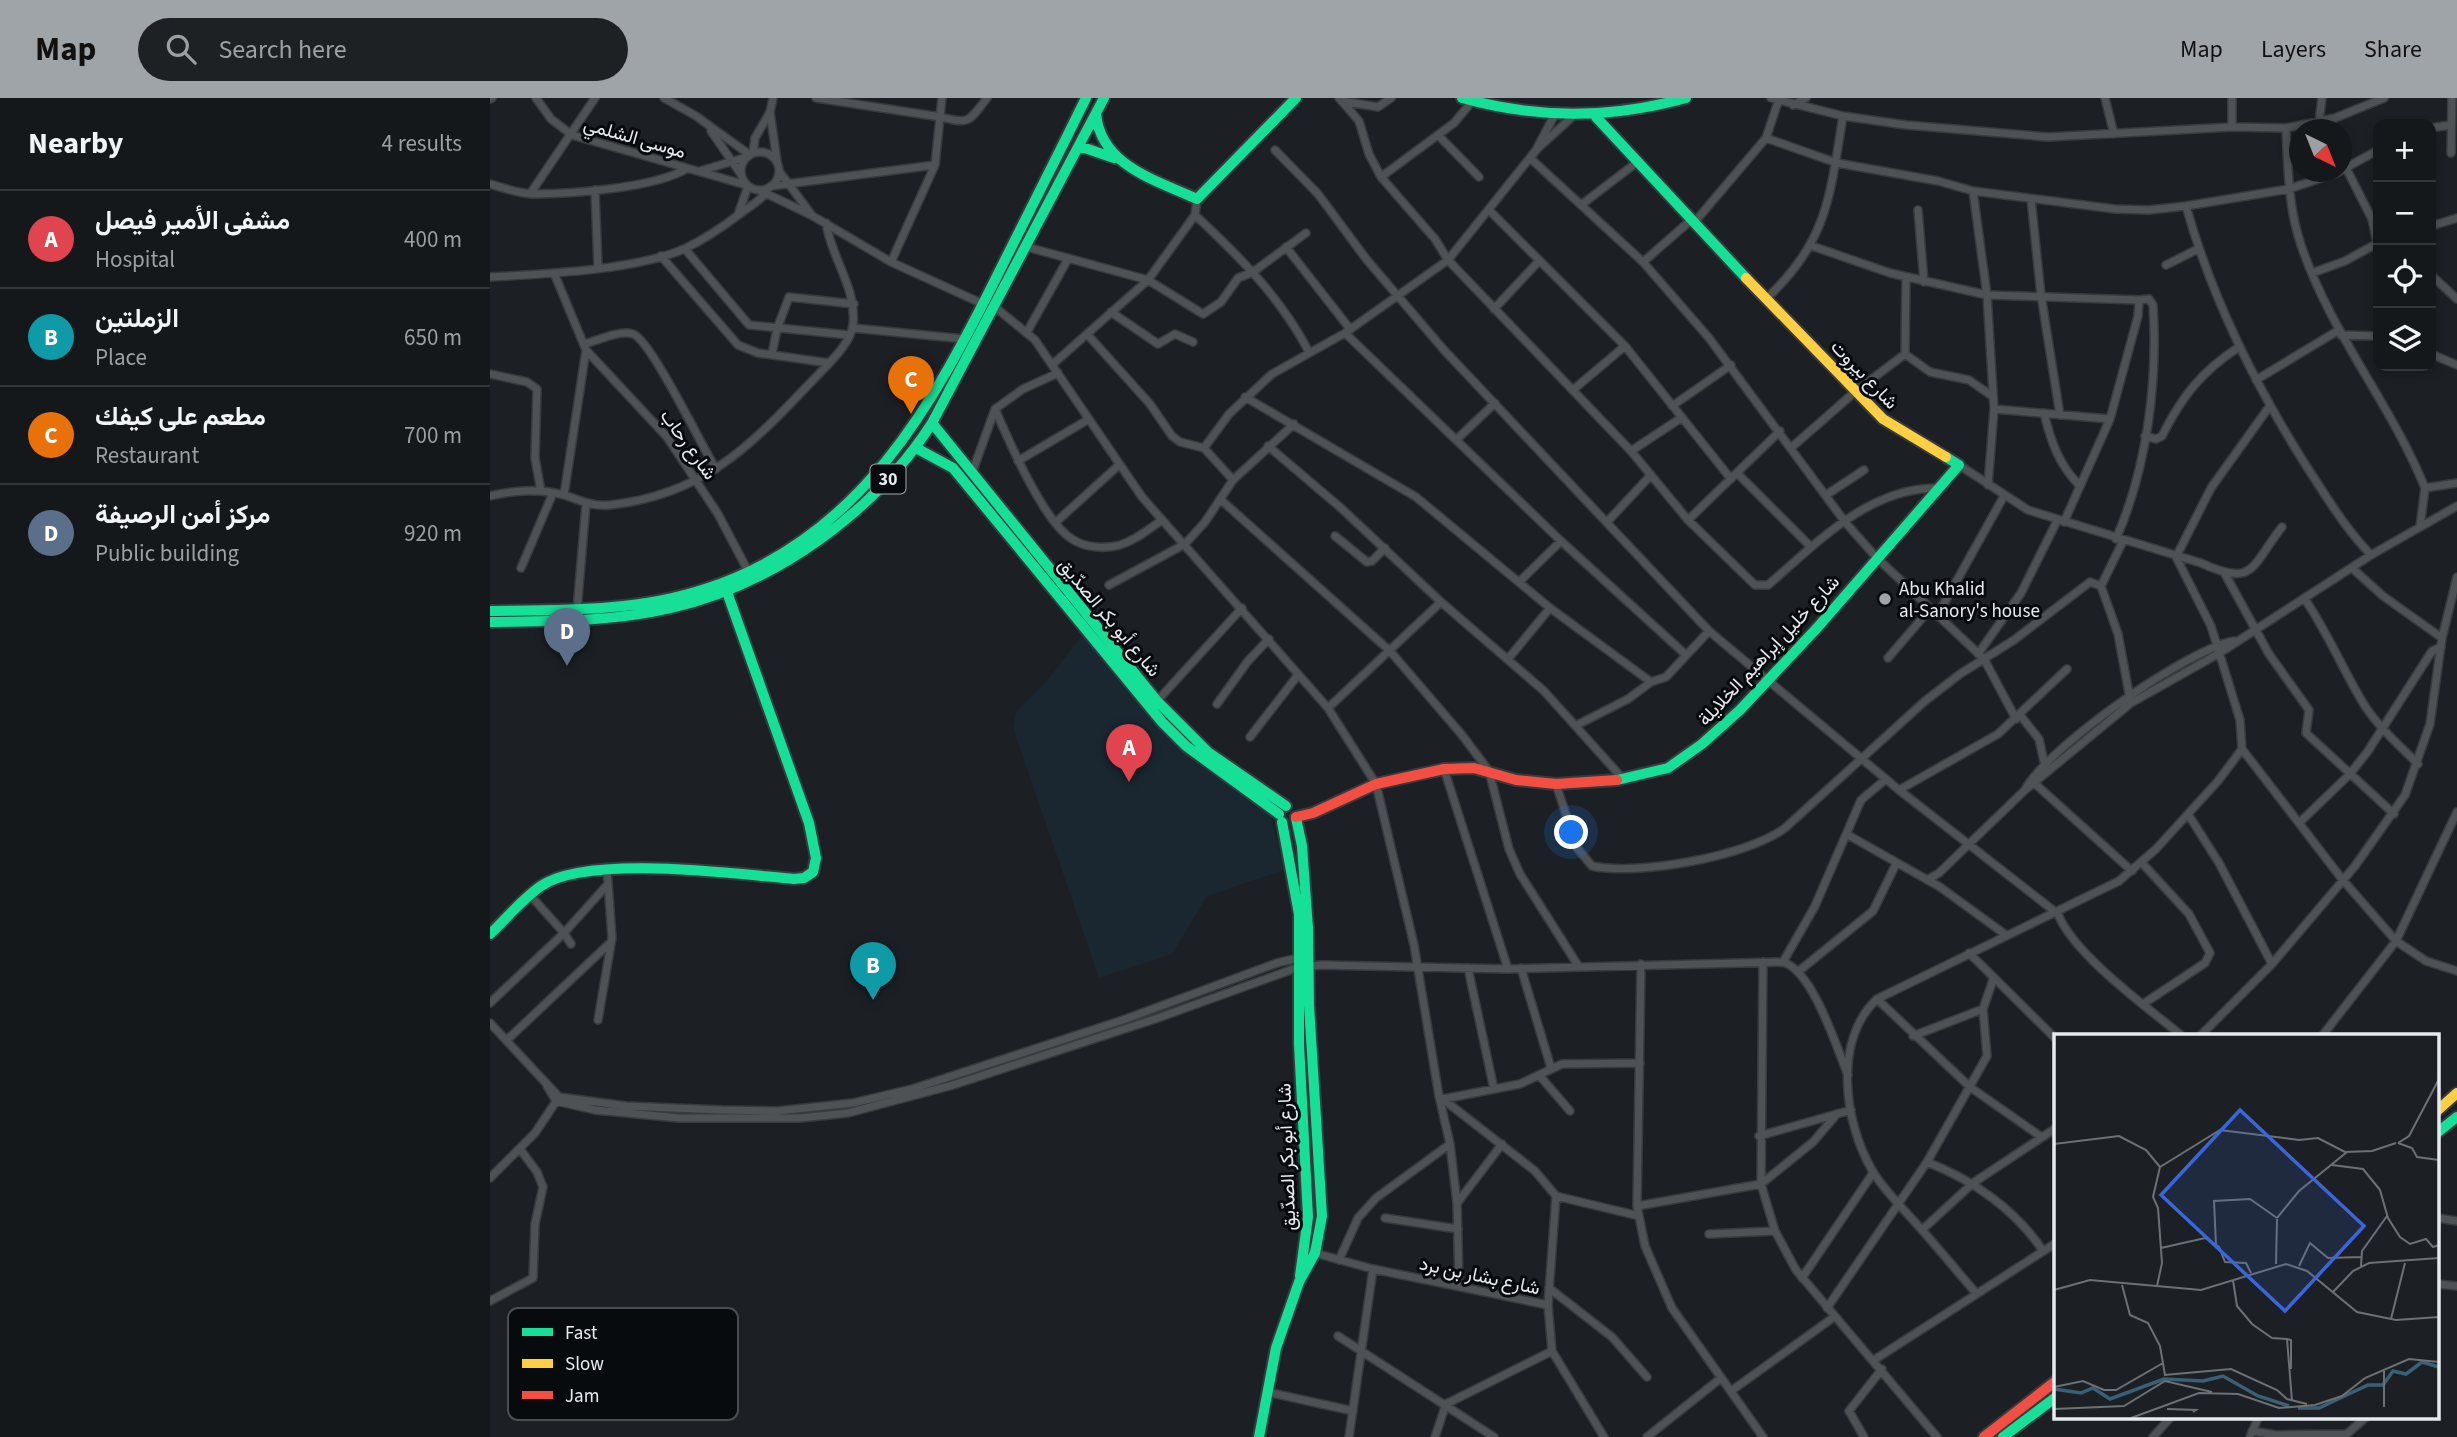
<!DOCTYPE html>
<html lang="en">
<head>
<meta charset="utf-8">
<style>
	:root { --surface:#15181b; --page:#1e2124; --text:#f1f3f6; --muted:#9da0a3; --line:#34373a; --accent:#9fa4a8 }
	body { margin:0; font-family:"Source Sans 3",Vazirmatn,sans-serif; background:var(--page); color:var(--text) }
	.controls { position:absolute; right:21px; top:21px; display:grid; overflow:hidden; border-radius:14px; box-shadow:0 4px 10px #0003 }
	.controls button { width:63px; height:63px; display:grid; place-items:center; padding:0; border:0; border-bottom:2px solid var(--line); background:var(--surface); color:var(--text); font:35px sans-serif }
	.compass { position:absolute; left:1799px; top:21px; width:63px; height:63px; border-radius:50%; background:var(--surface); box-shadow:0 4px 10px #0003; rotate:137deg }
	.you { position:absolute; left:1082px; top:735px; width:24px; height:24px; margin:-18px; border:5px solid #fff; border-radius:50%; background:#1a73e8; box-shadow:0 0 0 10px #1a73e833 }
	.badge { display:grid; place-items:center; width:46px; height:46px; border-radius:50%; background:var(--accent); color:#fff; font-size:23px; font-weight:700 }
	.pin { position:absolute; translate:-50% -58px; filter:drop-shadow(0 2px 4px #0008) }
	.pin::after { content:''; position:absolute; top:37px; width:24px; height:21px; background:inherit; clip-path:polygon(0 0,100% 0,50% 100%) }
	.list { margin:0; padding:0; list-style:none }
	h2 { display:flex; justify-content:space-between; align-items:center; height:91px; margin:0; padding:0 28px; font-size:30px }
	h2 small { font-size:23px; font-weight:400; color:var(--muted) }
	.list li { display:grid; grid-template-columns:46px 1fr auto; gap:21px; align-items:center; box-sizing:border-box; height:98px; padding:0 28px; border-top:2px solid var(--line) }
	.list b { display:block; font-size:26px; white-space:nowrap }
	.list p { margin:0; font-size:23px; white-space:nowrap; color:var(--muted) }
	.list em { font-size:23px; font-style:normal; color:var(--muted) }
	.icon { flex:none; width:38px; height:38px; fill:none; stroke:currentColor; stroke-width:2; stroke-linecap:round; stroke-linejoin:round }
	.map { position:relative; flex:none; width:1967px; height:1339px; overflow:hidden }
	header { display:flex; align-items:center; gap:42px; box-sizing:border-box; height:98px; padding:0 35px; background:var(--accent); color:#111 }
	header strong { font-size:33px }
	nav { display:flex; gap:38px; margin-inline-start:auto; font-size:24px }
	.search { width:490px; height:63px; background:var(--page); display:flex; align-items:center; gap:18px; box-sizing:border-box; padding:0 24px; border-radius:38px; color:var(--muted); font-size:26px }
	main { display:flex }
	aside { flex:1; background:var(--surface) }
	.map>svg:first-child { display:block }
</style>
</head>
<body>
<header>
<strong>Map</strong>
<div class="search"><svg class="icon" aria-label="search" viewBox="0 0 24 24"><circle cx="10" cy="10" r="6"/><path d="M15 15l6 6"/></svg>Search here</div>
<nav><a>Map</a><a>Layers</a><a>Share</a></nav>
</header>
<main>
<aside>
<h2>Nearby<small>4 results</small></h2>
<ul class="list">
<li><span class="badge" style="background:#e0444e">A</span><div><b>مشفى الأمير فيصل</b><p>Hospital</p></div><em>400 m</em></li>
<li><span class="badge" style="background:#0f9aa8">B</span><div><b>الزملتين</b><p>Place</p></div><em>650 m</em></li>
<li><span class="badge" style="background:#e8710a">C</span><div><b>مطعم على كيفك</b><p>Restaurant</p></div><em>700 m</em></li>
<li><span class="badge" style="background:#5c6f8a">D</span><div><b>مركز أمن الرصيفة</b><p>Public building</p></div><em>920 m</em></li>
</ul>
</aside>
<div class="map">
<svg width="1967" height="1339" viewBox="0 0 1967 1339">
	<rect width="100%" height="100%" fill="#1c2024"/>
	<path fill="#1a2730" d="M593 536 692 653 780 714 794 772 717 798 682 856 609 880 523 630 526 614 557 583Z"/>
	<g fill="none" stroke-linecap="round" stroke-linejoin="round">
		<g stroke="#383b3e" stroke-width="10">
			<path id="street" d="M46 0 61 21 82 37 256 87
				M174 0 206 18 260 57
				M326 0 451 19C480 27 479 23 497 0
				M849 0 869 23 879 56 891 79 945 141 958 162 1141 353 1198 422 1265 487H1278C1327 445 1378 390 1447 390
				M1281 0 1353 18 1416 27 1558 39 1742 29 1796 30 1845 20 1894 0
				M1615 0 1624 36
				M0 1 2 0
				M852 3 888 9 901 0
				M1303 7 1316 0
				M280 14 283 0
				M1829 24 1832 0
				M1742 29V0
				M1796 30C1798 69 1798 109 1811 147 1840 234 1901 306 1935 390L1967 385
				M1941 30 1960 27
				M221 33 250 75
				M948 37 989 79
				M1276 40 1347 65 1448 83 1483 93 1625 111 1659 112 1696 108 1799 91 1849 74
				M1047 50 1064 18
				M785 52 828 96 877 162 954 252 1219 533 1409 692 1568 816C1584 857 1657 909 1692 938
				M251 73a19 19 0 1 1 38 0a19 19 0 1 1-38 0Z
				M263 55 265 40 280 14 287 63
				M1961 55 1962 0
				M1040 60 1153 164 1219 240 1355 424 1386 459 1494 561 1526 621
				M1856 70 1882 121 1887 145
				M1852 72 1888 52
				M210 73 257 59
				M289 73 321 116
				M891 79 964 25 984 1
				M0 86C13 90 28 95 42 96 81 96 164 90 196 71
				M281 88 445 67
				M105 92 108 169
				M269 92 321 117 401 164 493 206
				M1483 93 1497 197 1504 311 1620 321
				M40 96 105 0
				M707 101 705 117C750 159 791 200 819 254
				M1541 101 1551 197 1570 317
				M1091 107 1146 65
				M1696 108C1722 201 1764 285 1815 366 1836 398 1854 429 1881 457
				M1428 112 1434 184
				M1000 113 1135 248 1241 381
				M248 117 258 88
				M1203 126 1276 40 1288 4
				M1941 128 1967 120
				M1322 148 1400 175 1497 197 1649 202 1648 218 1620 321 1574 424
				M537 149 658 182 713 216 731 204 748 180 763 174 816 135
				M796 149 860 231
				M195 151 259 227 359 237
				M171 158 248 247 268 255 339 265
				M401 164 445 67 452 0
				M1153 164 1200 123
				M1676 167 1708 151
				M64 175 96 252 74 397
				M1822 175 1855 163 1888 145
				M1941 177 1967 201
				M0 179C54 176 149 172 196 150 215 141 234 128 251 115 260 108 274 101 278 90
				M1416 179 1415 256 1440 274 1479 282 1502 298
				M1277 200C1338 143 1340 97 1353 18
				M505 209 545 242 652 399 838 610 886 686 924 847 949 998 960 1046 967 1105 969 1187
				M1004 211 1049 163
				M621 214 668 246 685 236 703 244
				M363 230 475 241
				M537 234 578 161
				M855 235 1071 443 1195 556
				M597 236 660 306 682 338 690 344 714 350
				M1851 237 1888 238
				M95 246C108 242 129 232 143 236 161 242 212 349 226 371
				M96 252 177 339 228 416 258 473
				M282 256 287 231 299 199 364 206
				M1941 256 1967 267
				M563 266 658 182 705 117
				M0 276 37 284 47 291 45 360 51 393
				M1766 282 1849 232
				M1084 291 1135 248
				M755 299 926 399 1060 510 1161 584 1176 579 1219 533
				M1182 308 1241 267
				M505 311C519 343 553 423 582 441 595 450 616 451 630 447 646 442 659 431 672 422
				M1554 315C1561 344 1569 367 1590 388
				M1655 338 1666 341 1672 338C1692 298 1712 273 1749 249
				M967 341 1005 305
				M778 348 851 410 951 504 838 610
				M1302 349 1366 293 1415 256
				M1141 353 1191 320
				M528 363 599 321
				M1469 367 1538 412 1711 465C1765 490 1761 468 1792 429
				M482 375 505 311 533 291 568 275
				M1247 375 1321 449
				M743 382 714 350 739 316 782 276 855 235 958 162 1047 51 1082 19
				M1498 387 1504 311
				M1336 397 1374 372
				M0 398C24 392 50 391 74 397 90 402 102 409 120 407 215 397 262 346 323 282 336 268 361 246 363 227 367 189 341 160 336 125
				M730 401 900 553 972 637 999 673 1019 751 1030 776 1089 869
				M1198 422 1290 333
				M566 424 629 367
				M1117 424 1161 377
				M1930 429 1935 390
				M845 438 877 464 882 463 895 450
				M1626 441C1657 370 1668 284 1663 207L1659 201 1649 202
				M1633 443 1611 488 1628 536 1640 601
				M31 470 63 395
				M1862 470 1893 498 1952 540
				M1735 476 1779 556 1819 612 1816 635 1904 716
				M1029 484 1071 443
				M619 487 695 446 715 424 743 382 804 326
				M1814 500C1837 533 1852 570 1873 605 1888 629 1909 647 1928 666
				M951 504 1054 593 1134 682
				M87 512 96 406
				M1447 518 1514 398
				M1488 556 1531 495 1567 423
				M1398 560 1440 511
				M1018 561 1060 510
				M667 603 752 510
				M727 606 758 563 779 541
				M1530 617 1549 641 1555 668
				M1087 627 1138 601 1161 584
				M760 639 808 577
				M1752 651 1852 781 1906 843 1936 863 1967 873
				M954 671 1018 871
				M1542 683 1642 773
				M1066 686 1087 750 1102 768C1148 778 1258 758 1295 730L1435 603 1470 576 1524 542 1600 484 1611 488
				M1536 690C1561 647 1696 552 1744 543
				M1409 692 1508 636 1577 571
				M1698 716 1729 765 1782 866
				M1809 725 1860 676 1878 653 1942 553 1951 549
				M1358 737 1450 789 1516 837
				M1652 765 1699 816 1720 855 1715 865 1653 906
				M1437 782 1449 775 1535 692 1641 605 1728 556 1881 457 1967 408
				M40 797 74 835 81 846
				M1479 855 1566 941
				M1273 864 1271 1086 1285 1133 1306 1172 1447 1339
				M1293 864 1325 808 1371 702 1396 681
				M1151 866 1147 1108 1155 1148 1182 1210 1273 1339
				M978 870 1004 991
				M1031 870 1061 970
				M1309 873 1383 813 1406 766
				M1387 901 1480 989 1550 1038
				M0 905 74 835 118 786
				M108 922 122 840 117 771
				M0 925 69 999 136 1008 231 1012 287 1013 363 1005 422 991 633 922 787 865 812 859
				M1423 938 1493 911
				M1710 938 1782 866 1865 768 1915 697 1940 626 1952 540 1967 479
				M1832 938 1906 843 1967 714
				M17 942 121 844
				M1049 977 1080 1013
				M57 988 66 1003 105 1012 189 1020H310L358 1015 463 987 665 921 809 869 832 867 1018 871 1293 864C1323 873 1346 948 1358 977
				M949 998 1045 1073 1066 1098 1058 1207 1062 1253 1114 1339
				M953 1001 1030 986 1072 966 1150 965
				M1269 1038 1361 1012
				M1437 1064C1483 1082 1526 1112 1553 1153
				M0 1080 45 1035 69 999
				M1066 1098 1149 1118
				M968 1104 1012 1046
				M1147 1108 1271 1086 1323 1044 1347 1016
				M895 1120 968 1131
				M1948 1120 1967 1123
				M1432 1132 1483 1085 1566 1030
				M1219 1136 1285 1133
				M814 1152 883 1171 1058 1207
				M849 1162 868 1120 886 1100 960 1046
				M1312 1180 1383 1075
				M1948 1186 1967 1188
				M1059 1190 1122 1239 1157 1279
				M1486 1195C1465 1171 1445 1146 1423 1122 1409 1106 1392 1090 1382 1072 1354 1024 1343 942 1387 901L1629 783 1666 751 1728 683 1752 651 1750 622 1721 528 1686 459 1721 390 1779 309
				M0 1203 43 1180 45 1126 53 1089 47 1074 30 1051
				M1337 1210 1437 1064 1497 958 1493 911 1503 882
				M848 1238 1004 1339
				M1384 1262 1566 1145
				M1241 1293 1344 1219
				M777 1294 863 1313
				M1762 1333 1786 1337 1857 1336 1875 1320
				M859 1339 883 1171
				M945 1339 956 1306 1062 1253
				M1157 1339 1231 1280
				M1374 1339 1359 1313 1392 1271
				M1663 1339 1680 1320
				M1760 1339 1768 1320"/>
		</g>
		<g stroke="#383b3e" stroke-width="14">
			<path id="fast" d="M972 0C1048 21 1120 21 1196 0
				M606 16C611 68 666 82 707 101L806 0
				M1106 19 1256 180
				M589 48 624 60
				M442 325 667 603 718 654 796 708
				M426 350 463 370 672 624 696 648 789 716
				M0 513C72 512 146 514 215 491 371 441 443 307 511 170 539 114 568 57 596 0
				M0 524C60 523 122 524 181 510 285 486 385 414 442 325L614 0
				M1127 682 1178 670 1212 646 1250 612 1327 530 1469 367 1456 359
				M792 724 809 816V946L818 1119 810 1178
				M0 836C16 821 32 801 51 788 98 756 246 776 304 781L314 780 323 774 326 760 319 725 237 494
				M1948 1034 1967 1019
				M769 1339 786 1250 809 1184 825 1155 832 1118 819 907 818 830 812 748 806 720
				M1513 1339 1566 1299"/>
		</g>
		<g stroke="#383b3e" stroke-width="14">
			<path id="slow" d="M1256 180 1393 321 1456 359
				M1948 1012 1967 995"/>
		</g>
		<g stroke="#383b3e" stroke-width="14">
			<path id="jam" d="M806 719 823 715 886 686 954 671 984 670 1026 682 1066 686 1127 682
				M1494 1339 1566 1283"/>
		</g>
		<use href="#street" stroke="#4e5255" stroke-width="7"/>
		<use href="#fast" stroke="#16e098" stroke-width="10"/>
		<use href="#slow" stroke="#ffcf43" stroke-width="10"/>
		<use href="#jam" stroke="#f24e42" stroke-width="10"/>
	</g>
	<circle fill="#9fa4a8" stroke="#070b0d" stroke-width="2.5" cx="1395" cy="501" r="7"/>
	<g text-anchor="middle" stroke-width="6" stroke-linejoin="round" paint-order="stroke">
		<rect fill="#070b0d" stroke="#a2a8ab" stroke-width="2" x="380.5" y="366.5" width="35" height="29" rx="5"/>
		<g font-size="18" font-weight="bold" fill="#e5ebef">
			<text x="398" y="387">30</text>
		</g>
		<g font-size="19" fill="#e5ebef" stroke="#070b0d">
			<text transform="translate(145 39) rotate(16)" y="7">موسى الشلمي</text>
			<text transform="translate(1375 276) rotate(46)" y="7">شارع بيروت</text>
			<text transform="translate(199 346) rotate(54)" y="7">شارع رحاب</text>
			<text transform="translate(620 519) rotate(50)" y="7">شارع أبو بكر الصدّيق</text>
			<text transform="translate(1278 552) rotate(-47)" y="7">شارع خليل إبراهيم الخلايلة</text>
			<text transform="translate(796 1059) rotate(-92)" y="7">شارع أبو بكر الصدّيق</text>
			<text transform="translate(990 1177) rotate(12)" y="7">شارع بشار بن برد</text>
		</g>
		<g font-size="19" fill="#e5ebef" stroke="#070b0d" text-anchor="start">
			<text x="1409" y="497">Abu Khalid<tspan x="1409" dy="22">al-Sanory's house</tspan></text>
		</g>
	</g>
	<g transform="translate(1564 936)">
		<rect width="385" height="385" fill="#1c2024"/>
		<path fill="none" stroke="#396077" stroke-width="3.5" d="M0 355 27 359 39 354 56 365 110 345 149 347 169 342 204 362 235 372M244 374H265L314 351H329L339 337 352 340 368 328 385 333"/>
		<path fill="none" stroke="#6c7175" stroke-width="2" d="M344 109 355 102 385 45M344 109 358 114 363 123 385 126M0 110 65 102 92 116 106 133M291 118 318 117 342 109M278 131 309 135 326 156M106 133 166 96 245 106 264 104 291 118M326 156 334 184 346 203 356 210 372 205 379 213 385 211M223 184 245 157 293 118M162 211 160 167 196 165 223 184M107 214 151 204 165 213 171 228 192 229 197 239M222 230 223 185M245 232 256 209 274 224 307 223M307 232 308 217 333 182M179 246 183 272 198 290 218 304 233 305M68 251 76 281 94 289 106 312 111 341M103 252 108 229 104 174 99 163 106 133M0 256 36 246 147 256 232 230 253 237 303 278 342 286 385 283M279 258 299 237 315 229 385 224M337 285 351 229M233 305 238 367M233 305 237 306V335M330 337V373M110 341 177 335 223 356 233 365 253 370M0 353 29 347 50 356H62L109 329M0 375 70 372 111 347 158 358M113 375 142 376 139 378M77 384 145 359 184 360 225 374 261 371 288 362 311 344 355 325 385 328"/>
		<path fill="#3b66db" fill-opacity="0.15" stroke="#3b66db" stroke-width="3.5" d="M186 76 310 192 231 277 107 161Z"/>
		<rect width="385" height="385" fill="none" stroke="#e5ebef" stroke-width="3.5"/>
	</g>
	<rect x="18" y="1210" width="230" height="112" rx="10" fill="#070b0d" stroke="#4a4e51" stroke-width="2"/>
	<rect x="32" y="1230" width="31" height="8" fill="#16e098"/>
	<rect x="32" y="1261" width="31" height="9" fill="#ffcf43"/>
	<rect x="32" y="1293" width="31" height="8" fill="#f24e42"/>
	<g font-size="19" fill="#e5ebef">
		<text x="75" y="1241">Fast</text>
		<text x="75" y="1272">Slow</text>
		<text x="75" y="1304">Jam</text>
	</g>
</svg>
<div class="controls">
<button>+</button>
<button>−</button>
<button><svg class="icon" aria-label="locate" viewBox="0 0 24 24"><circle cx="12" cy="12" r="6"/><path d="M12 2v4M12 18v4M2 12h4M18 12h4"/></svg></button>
<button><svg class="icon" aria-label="layers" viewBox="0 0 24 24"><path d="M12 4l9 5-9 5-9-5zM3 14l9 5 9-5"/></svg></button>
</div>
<svg class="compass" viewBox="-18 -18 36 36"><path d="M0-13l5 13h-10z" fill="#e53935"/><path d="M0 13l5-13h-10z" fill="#9da0a3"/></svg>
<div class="you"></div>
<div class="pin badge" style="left:639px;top:684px;background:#e0444e">A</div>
<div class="pin badge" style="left:383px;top:902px;background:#0f9aa8">B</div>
<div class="pin badge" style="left:421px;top:316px;background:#e8710a">C</div>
<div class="pin badge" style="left:77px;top:568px;background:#5c6f8a">D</div>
</div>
</main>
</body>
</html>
